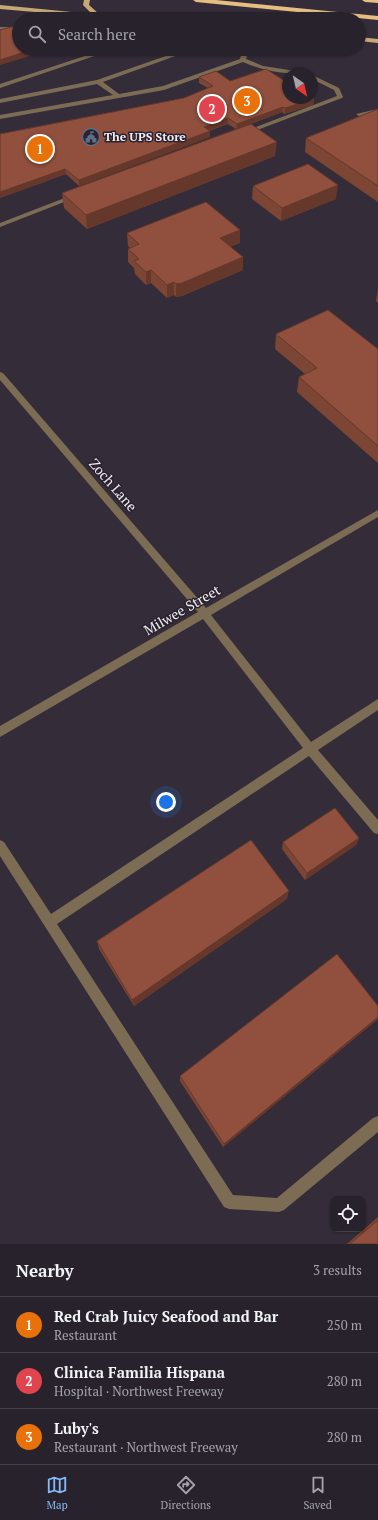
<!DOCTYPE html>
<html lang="en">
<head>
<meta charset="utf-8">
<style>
	:root { --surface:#27222b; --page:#332f37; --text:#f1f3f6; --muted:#a4a4a9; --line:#433f47; --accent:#85bbfb }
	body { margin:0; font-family:"PT Serif",serif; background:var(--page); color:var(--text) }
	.controls { position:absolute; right:12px; bottom:12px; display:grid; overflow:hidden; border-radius:8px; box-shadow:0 1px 3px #0004 }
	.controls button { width:36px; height:36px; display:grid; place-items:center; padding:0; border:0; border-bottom:1px solid var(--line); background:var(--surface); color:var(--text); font:20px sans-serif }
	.compass { position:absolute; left:282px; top:68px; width:36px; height:36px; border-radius:50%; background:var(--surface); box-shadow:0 1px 3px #0004; rotate:146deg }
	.you { position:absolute; left:166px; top:802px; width:14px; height:14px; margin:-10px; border:3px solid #fff; border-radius:50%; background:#1a73e8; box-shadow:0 0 0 6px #1a73e833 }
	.badge { display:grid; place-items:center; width:26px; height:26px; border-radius:50%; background:var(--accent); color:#fff; font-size:13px; font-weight:700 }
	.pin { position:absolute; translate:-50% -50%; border:2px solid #fff; box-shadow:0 1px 4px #0006 }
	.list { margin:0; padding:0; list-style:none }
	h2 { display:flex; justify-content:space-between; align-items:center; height:52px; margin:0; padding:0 16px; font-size:17px }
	h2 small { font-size:13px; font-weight:400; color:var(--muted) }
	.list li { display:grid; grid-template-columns:26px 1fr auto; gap:12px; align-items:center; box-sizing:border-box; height:56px; padding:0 16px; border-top:1px solid var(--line) }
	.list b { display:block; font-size:15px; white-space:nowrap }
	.list p { margin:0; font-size:13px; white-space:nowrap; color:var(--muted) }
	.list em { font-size:13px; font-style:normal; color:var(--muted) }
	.icon { flex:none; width:22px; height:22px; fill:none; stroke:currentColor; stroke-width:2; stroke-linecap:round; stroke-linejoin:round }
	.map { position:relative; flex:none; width:378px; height:1244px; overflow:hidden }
	.search { position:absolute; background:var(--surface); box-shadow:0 1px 3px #0004; left:12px; right:12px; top:12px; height:44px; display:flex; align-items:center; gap:10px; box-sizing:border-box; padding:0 14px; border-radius:22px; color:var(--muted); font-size:15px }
	.sheet { height:220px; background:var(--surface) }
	nav { display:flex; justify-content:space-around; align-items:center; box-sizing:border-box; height:56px; border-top:1px solid var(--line); background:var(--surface); font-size:11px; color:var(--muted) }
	nav a { display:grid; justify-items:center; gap:2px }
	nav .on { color:var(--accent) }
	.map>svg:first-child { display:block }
</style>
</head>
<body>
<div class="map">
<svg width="378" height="1244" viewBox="0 0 378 1244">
	<rect width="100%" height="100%" fill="#342d39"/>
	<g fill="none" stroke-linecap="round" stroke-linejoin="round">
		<path fill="#7c6c54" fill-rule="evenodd" d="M85 13 90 14 86 19H80Z
			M0 27H19V31H0Z
			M106 49H115L0 88V84Z
			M186 49H195L103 82 119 94 163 86 240 59 242 52 226 49H249L246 59 263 66 302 72 305 74C283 74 263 71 243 62L164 90 0 119V115L113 95 97 84 0 103V99L97 80Z
			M312 75 339 88 343 97 342 98 247 134H243V132L337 96 334 90 312 79Z
			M378 109V113L359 116 356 114Z
			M75 194 78 196 77 197 0 227V223Z
			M0 372 3 373 206 608 378 510V517L211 615 311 742 378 699V710L318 750 378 820V834L374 833 309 756 57 924 233 1195 277 1198 373 1118 378 1116V1132L284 1210 279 1212 229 1209 224 1207 0 856V840L4 842 51 914 303 748 203 619 0 737V726L198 612 0 380Z"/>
		<path fill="#c7a774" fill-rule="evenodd" d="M84 0H90L89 5 99 14 135 17 138 19H116L0 9V5L92 14 83 5Z
			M359 37 378 39V43L359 41Z"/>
		<path fill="#e5be80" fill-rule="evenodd" d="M193 0H216L378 16V20L196 2Z
			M362 0H378V3L365 2Z"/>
	</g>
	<path fill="#7c4534" d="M199 77 230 81 314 99 313 105 284 114 282 112 251 124 275 156 87 229 64 208 62 193 236 129 228 124 209 131 210 137 79 186 66 174 0 198V134L184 98 208 88 199 83Z
		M378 109V202L305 152 306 138Z
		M253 186 336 199 281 221 252 199Z
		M127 233 240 243 231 246 243 270 182 296 176 297 174 295 167 298 151 283 146 285 135 274 134 268 128 262V249L130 248 128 246Z
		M378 289V303L376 301Z
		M276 334 378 349V463L297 392 299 377 305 374 275 349Z
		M359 838 356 845 305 880 282 849 283 842Z
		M287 899 134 1006 99 949 97 941Z
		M378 1006V1019L223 1147 180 1081V1076Z
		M378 1217V1244H347Z"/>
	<path fill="#65382b" d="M34 49H53L0 65V60Z
		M314 99 313 105 284 114 285 108Z
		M283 107 282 112 236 130 237 124Z
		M228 118V124L204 132V127Z
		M210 131V137L79 186V180Z
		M277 142 275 156 87 229 86 215Z
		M65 169 66 174 0 198V192Z
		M338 185 336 199 281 221 282 208Z
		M240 230V243L220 251V238Z
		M243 257V270L182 296 176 297V284Z
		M151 270V283L146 285V272Z
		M174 282V295L167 298V285Z
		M359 838 356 845 305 880 307 873Z
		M289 891 287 899 134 1006 132 1000Z
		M378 1017V1019L223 1147 224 1144Z"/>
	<path fill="#90503d" stroke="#65382b" d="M11 27H19V49H34L0 60V30Z
		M266 69 288 83V98H312L314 99 285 108 283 107 237 124 228 118 204 127 210 131 79 180 65 169 0 192V134L184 98 213 86 199 77 216 71 230 81Z
		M378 109V186L306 138Z
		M251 124 277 142 86 215 62 193Z
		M308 164 338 185 282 208 253 186Z
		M206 202 240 230 220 238 243 257 182 283 176 284 174 282 167 285 151 270 146 272 134 261 139 259 128 249 139 244 127 233Z
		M328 310 378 349V446L299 377 317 368 276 334Z
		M335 808 359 838 307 873 283 842Z
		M251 840 289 891 132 1000 97 941Z
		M337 954 378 1006V1017L224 1144 180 1076Z
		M378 1220V1244H350Z"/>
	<defs>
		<g id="civic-ring" transform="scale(0.9)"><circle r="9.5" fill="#2a232e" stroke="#5c6f8a" stroke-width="1.5"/><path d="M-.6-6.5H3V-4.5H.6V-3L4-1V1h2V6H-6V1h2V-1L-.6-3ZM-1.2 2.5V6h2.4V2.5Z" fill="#5c6f8a"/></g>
	</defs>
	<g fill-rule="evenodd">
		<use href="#civic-ring" x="91" y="137"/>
	</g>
	<g text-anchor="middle" stroke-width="3" stroke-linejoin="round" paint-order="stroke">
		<g font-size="12" font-weight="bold" fill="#f1ecf4" stroke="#2a232e" text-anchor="start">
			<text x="104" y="141">The UPS Store</text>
		</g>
		<g font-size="14" fill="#f1ecf4" stroke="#2a232e">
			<text transform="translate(113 485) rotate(49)" y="5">Zoch Lane</text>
			<text transform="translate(182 610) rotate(-30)" y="5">Milwee Street</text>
		</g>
	</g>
</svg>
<div class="controls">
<button><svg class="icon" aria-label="locate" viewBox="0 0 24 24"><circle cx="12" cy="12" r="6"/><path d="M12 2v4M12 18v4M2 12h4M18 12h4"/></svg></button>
</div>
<svg class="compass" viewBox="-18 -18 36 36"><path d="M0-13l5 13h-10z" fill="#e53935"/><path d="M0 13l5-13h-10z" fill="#a4a4a9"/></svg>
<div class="you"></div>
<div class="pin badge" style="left:40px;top:149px;background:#e8710a">1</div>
<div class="pin badge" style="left:212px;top:109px;background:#e0444e">2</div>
<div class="pin badge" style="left:247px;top:101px;background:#e8710a">3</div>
<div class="search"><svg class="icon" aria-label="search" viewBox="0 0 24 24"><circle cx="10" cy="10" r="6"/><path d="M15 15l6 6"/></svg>Search here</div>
</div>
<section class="sheet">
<h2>Nearby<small>3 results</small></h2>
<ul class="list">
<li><span class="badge" style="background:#e8710a">1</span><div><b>Red Crab Juicy Seafood and Bar</b><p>Restaurant</p></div><em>250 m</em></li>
<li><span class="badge" style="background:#e0444e">2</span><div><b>Clinica Familia Hispana</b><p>Hospital · Northwest Freeway</p></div><em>280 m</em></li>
<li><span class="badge" style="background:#e8710a">3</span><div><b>Luby's</b><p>Restaurant · Northwest Freeway</p></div><em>280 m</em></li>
</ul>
</section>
<nav>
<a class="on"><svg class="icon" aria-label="map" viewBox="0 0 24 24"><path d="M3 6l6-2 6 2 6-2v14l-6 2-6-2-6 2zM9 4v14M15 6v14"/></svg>Map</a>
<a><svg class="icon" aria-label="directions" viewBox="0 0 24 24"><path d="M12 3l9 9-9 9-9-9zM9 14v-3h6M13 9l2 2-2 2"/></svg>Directions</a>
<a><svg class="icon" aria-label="saved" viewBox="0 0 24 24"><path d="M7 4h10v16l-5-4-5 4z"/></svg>Saved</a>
</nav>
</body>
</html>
